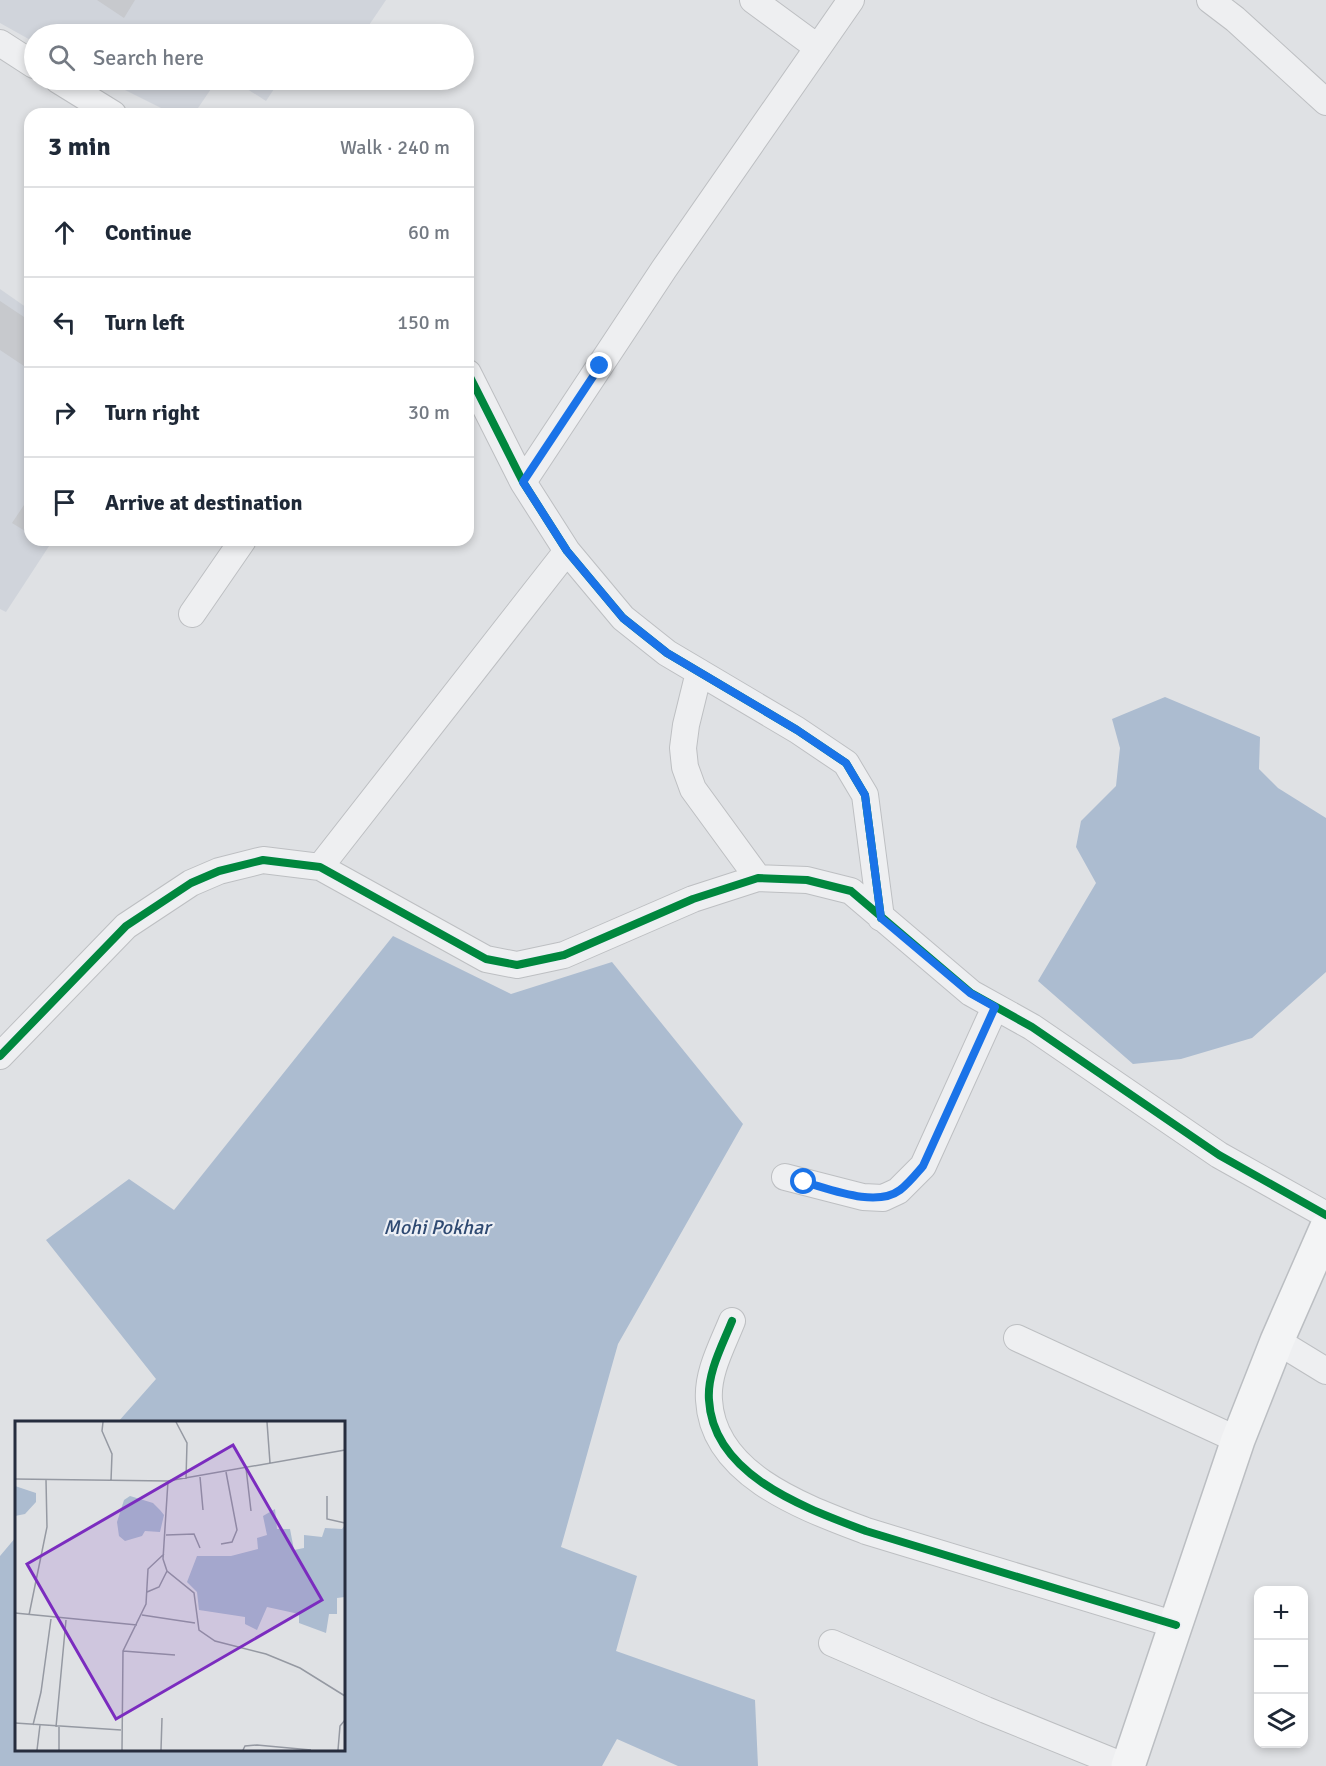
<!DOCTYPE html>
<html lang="en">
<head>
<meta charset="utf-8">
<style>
	:root { --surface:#fff; --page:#f2f2f3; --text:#1f2937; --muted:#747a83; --line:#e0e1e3 }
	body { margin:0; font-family:Signika,sans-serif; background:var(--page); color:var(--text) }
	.controls { position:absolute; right:18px; bottom:18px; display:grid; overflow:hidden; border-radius:12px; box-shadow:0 3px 9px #0003 }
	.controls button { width:54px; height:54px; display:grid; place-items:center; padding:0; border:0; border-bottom:2px solid var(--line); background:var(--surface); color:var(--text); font:30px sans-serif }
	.stop { position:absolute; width:18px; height:18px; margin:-14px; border:4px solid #1a73e8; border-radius:50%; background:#fff }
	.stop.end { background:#1a73e8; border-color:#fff; box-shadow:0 2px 6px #0008 }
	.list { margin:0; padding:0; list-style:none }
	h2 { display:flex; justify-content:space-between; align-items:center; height:78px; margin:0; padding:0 24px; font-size:26px }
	h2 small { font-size:20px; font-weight:400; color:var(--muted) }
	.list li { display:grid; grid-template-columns:39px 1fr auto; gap:18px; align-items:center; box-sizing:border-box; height:90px; padding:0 24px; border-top:2px solid var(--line) }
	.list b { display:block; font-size:22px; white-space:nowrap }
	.list em { font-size:20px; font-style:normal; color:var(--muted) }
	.icon { flex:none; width:33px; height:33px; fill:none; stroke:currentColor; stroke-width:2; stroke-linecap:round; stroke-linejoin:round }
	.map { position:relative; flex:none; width:1326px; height:1766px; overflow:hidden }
	.search { position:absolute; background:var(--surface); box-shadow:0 3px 9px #0003; left:24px; top:24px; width:450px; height:66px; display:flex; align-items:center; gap:15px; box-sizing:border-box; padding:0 21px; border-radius:33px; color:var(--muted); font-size:22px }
	.panel { position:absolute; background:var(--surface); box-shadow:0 3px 9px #0003; left:24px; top:108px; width:450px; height:438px; border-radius:18px }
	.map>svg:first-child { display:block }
</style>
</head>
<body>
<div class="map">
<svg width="1326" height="1766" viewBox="0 0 1326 1766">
	<rect width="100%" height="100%" fill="#dfe1e4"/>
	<path fill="#d0d4db" d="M0 0H386L363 34H34V42L0 23Z
		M105 80H217L194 114H173Z
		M233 80H280L266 101Z
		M0 289 30 310V540H53L6 612 0 609Z"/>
	<path fill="#acbcd0" d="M1165 697 1260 737 1259 769 1278 788 1326 818V972L1252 1038 1181 1059 1133 1064 1038 981 1096 883 1076 847 1081 821 1116 786 1120 748 1112 719Z
		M393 936 511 994 612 962 743 1124 618 1344 561 1547 637 1576 616 1651 755 1700 758 1766H678L617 1739 602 1766H0V1556L16 1537V1750H344V1422H118L156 1379 46 1240 129 1179 174 1210Z"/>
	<path fill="#c7c9cd" d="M97 0H135L124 18Z
		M0 301 30 321V370L0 350Z
		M30 496V534L12 523Z"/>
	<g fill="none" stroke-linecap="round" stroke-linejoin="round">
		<g stroke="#bdbfc2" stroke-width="28">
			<path id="minor" d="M753 0 817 47
				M1210 0 1235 19 1326 102
				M0 43 34 65
				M58 80 113 114
				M468 373 523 482 567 551 623 618 667 653 797 730 846 763 865 795 881 918
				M523 482 664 269 851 0
				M192 614 243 540
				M699 672 686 725 683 748 685 767 693 789 758 878
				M320 867 567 551
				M0 1056 126 926 191 883 219 871 263 860 320 867 486 959 517 965 564 955 693 899 758 878 807 880 851 891 971 993 1032 1027 1219 1155 1326 1215
				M785 1177 863 1197 883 1198 898 1191 923 1166 995 1007
				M732 1321C722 1346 707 1373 709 1400 713 1476 806 1508 866 1531L1176 1625
				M1017 1338 1238 1440
				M1277 1341 1326 1371
				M832 1643 986 1710 1124 1766"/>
		</g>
		<g stroke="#bbbec2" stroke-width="36">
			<path id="primary" d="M1128 1766 1238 1440 1277 1341 1326 1229"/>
		</g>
		<use href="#minor" stroke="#eeeff1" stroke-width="26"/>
		<use href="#primary" stroke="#f3f4f5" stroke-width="33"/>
		<g stroke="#eceff5" stroke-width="11">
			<path id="cycleway" d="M468 373 523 482 567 551 623 618 667 653 797 730 846 763 865 795 881 918
				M0 1056 126 926 191 883 219 871 263 860 320 867 486 959 517 965 564 955 693 899 758 878 807 880 851 891 971 993 1032 1027 1219 1155 1326 1215
				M732 1321C722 1346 707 1373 709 1400 713 1476 806 1508 866 1531L1176 1625"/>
		</g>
		<use href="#cycleway" stroke="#00873e" stroke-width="8"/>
	</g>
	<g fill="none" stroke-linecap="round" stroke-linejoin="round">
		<path stroke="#1a73e8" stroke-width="8" d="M600 366 523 482 567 551 623 618 667 653 797 730 846 763 865 795 881 918 970 993 995 1007 923 1166C916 1174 909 1183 900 1190 876 1208 830 1189 804 1182"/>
	</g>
	<g text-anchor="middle" stroke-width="4.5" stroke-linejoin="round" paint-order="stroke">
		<g font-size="20" font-style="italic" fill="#2f4a72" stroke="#eceff5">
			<text x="437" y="1234">Mohi Pokhar</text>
		</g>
	</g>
	<g transform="translate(15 1421)">
		<rect width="330" height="330" fill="#dfe1e4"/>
		<path d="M0 65 21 72V81L10 93 0 95ZM115 75 138 82 145 89 149 94 145 111 130 110 127 115 110 120 104 115 102 101 109 79ZM260 88 262 108H275L279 129 289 127V114L307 116 310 107 327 108 330 104V176L322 177V193H314L311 212 284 202V193L252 186 242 209 230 203V196L184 189 182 171 172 161 182 135H216L243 128 242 117 252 114 248 95Z" fill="#acbcd0"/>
		<path fill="none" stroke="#9599a2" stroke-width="1.5" d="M88 1 87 10 97 33 96 60M161 1 172 22 171 58M252 1 255 42M231 47 236 90M185 56 188 89M0 58 153 60 330 29M153 60 148 138 152 150 179 172 184 209 200 220 251 233 285 247 330 275M312 75V98L330 102M151 114 179 113 185 127M206 123 217 121 222 109 211 51M132 171 144 166 152 150M0 192 122 204M14 194 32 106 31 59M127 194 180 202M108 230 160 234M0 302 106 309M18 304 26 271 36 198M41 306 51 199M22 329 25 304M44 329V306M107 329 108 230 131 183 133 148 149 133M146 329 147 297M228 329 230 325 242 324 296 329M323 329 325 305 330 299"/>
		<path fill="#7b2cbf" fill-opacity="0.15" stroke="#7b2cbf" stroke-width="3" d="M218 24 307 179 101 298 12 143Z"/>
		<rect width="330" height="330" fill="none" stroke="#262d3e" stroke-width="3"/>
	</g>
</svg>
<div class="controls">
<button>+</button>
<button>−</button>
<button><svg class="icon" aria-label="layers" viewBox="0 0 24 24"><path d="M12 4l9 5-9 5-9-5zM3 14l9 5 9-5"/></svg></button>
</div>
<div class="stop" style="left:804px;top:1182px"></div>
<div class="stop end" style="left:600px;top:366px"></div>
<div class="search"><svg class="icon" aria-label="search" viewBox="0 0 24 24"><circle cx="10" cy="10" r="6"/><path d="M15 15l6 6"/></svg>Search here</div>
<section class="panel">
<h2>3 min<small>Walk · 240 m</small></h2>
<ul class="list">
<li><svg class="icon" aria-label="ahead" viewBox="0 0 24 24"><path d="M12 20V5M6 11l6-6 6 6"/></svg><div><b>Continue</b></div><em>60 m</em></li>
<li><svg class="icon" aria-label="left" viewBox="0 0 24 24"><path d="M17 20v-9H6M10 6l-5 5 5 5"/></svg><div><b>Turn left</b></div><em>150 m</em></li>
<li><svg class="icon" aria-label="right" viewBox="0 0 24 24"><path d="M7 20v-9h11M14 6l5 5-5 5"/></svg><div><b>Turn right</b></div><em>30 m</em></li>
<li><svg class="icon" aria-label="arrive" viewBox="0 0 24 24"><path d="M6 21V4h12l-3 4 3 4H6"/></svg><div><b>Arrive at destination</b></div></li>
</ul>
</section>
</div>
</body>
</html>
